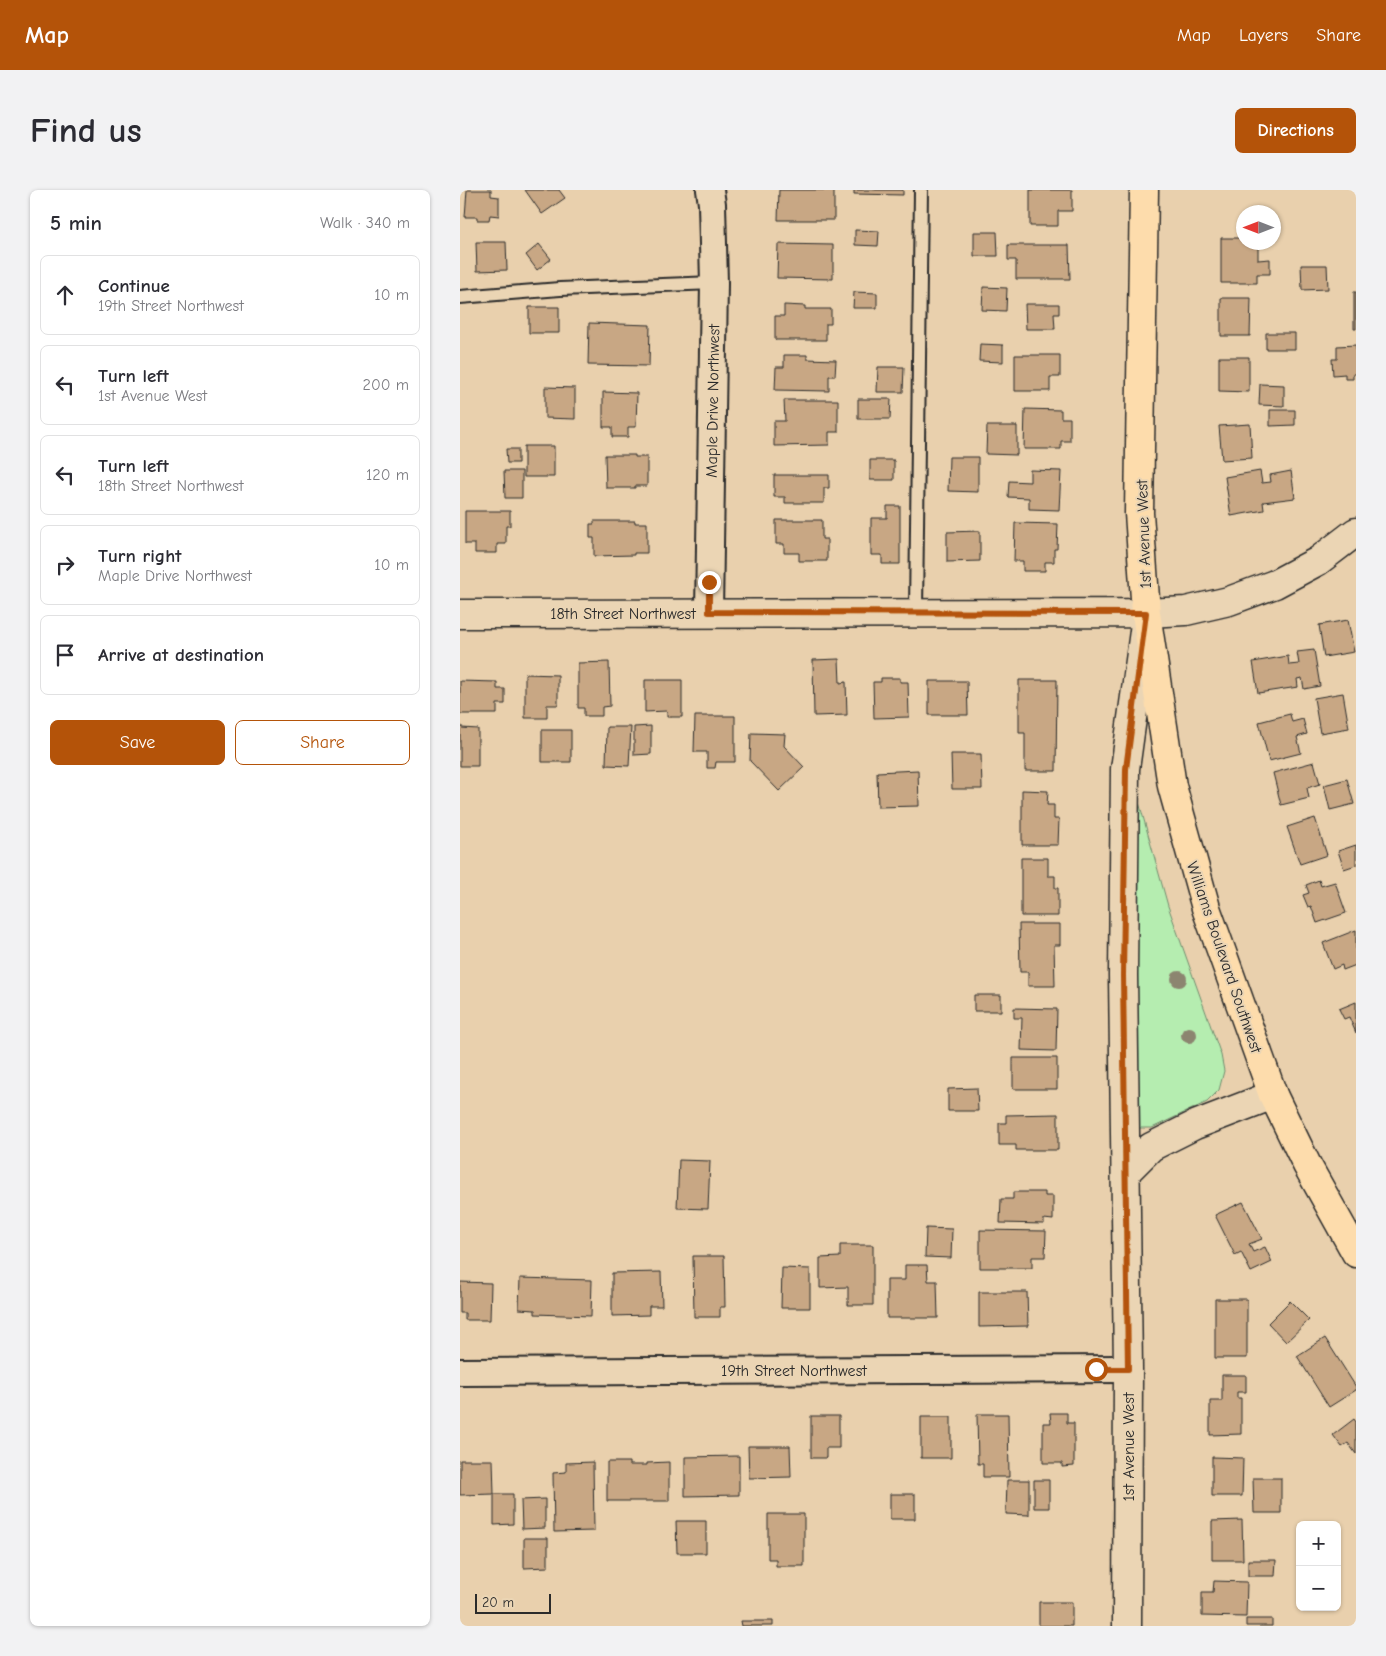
<!DOCTYPE html>
<html lang="en">
<head>
<meta charset="utf-8">
<style>
	:root { --surface:#fff; --page:#f2f2f3; --text:#2b2b33; --muted:#7c7c81; --line:#e1e1e2; --accent:#b45309 }
	body { margin:0; font-family:"Comic Neue",sans-serif; background:var(--page); color:var(--text) }
	.controls { position:absolute; right:15px; bottom:15px; display:grid; overflow:hidden; border-radius:8px; box-shadow:0 1px 4px #0004 }
	.controls button { width:45px; height:45px; display:grid; place-items:center; padding:0; border:0; border-bottom:1px solid var(--line); background:var(--surface); color:var(--text); font:25px sans-serif }
	.compass { position:absolute; left:776px; top:15px; width:45px; height:45px; border-radius:50%; background:var(--surface); box-shadow:0 1px 4px #0004; rotate:270deg }
	.scale { position:absolute; left:15px; bottom:12px; width:76px; box-sizing:border-box; padding-left:5px; border:2px solid #2b2b2b; border-top:0; font-size:14px; line-height:18px; white-space:nowrap; color:#2b2b2b; -webkit-text-stroke:4px #ebd5b4; paint-order:stroke }
	.stop { position:absolute; width:15px; height:15px; margin:-11px; border:4px solid #b45309; border-radius:50%; background:#fff }
	.stop.end { background:#b45309; border-color:#fff; box-shadow:0 1px 5px #0008 }
	.list { margin:0; padding:0; list-style:none }
	h2 { display:flex; justify-content:space-between; align-items:center; height:65px; margin:0; padding:0 20px; font-size:21px }
	h2 small { font-size:16px; font-weight:400; color:var(--muted) }
	.list li { display:grid; grid-template-columns:32px 1fr auto; gap:15px; align-items:center; box-sizing:border-box; height:80px; margin:0 10px 10px; padding:0 10px; border:1px solid var(--line); border-radius:8px }
	.list b { display:block; font-size:19px; white-space:nowrap }
	.list p { margin:0; font-size:16px; white-space:nowrap; color:var(--muted) }
	.list em { font-size:16px; font-style:normal; color:var(--muted) }
	.actions { display:flex; gap:10px; padding:15px 20px }
	.actions a { flex:1; padding:11px 0; border:1px solid var(--accent); border-radius:8px; text-align:center; font-size:18px; color:var(--accent) }
	.actions .main { background:var(--accent); color:#fff }
	.icon { flex:none; width:28px; height:28px; fill:none; stroke:currentColor; stroke-width:2; stroke-linecap:round; stroke-linejoin:round }
	.map { position:relative; flex:none; width:896px; height:1436px; overflow:hidden; border-radius:8px }
	header { display:flex; align-items:center; gap:30px; box-sizing:border-box; height:70px; padding:0 25px; background:var(--accent); color:#fff }
	header strong { font-size:24px }
	nav { display:flex; gap:28px; margin-inline-start:auto; font-size:18px }
	.intro { display:flex; align-items:center; justify-content:space-between; box-sizing:border-box; height:120px; padding:0 30px }
	h1 { margin:0; font-size:35px }
	.button { padding:12px 22px; border-radius:8px; background:var(--accent); color:#fff; font-size:18px; font-weight:700 }
	main { display:flex; gap:30px; padding:0 30px }
	aside { flex:1; background:var(--surface); border-radius:8px; box-shadow:0 1px 4px #0004 }
	.map>svg:first-child { display:block }
</style>
</head>
<body>
<header>
<strong>Map</strong>
<nav><a>Map</a><a>Layers</a><a>Share</a></nav>
</header>
<div class="intro"><h1>Find us</h1><a class="button">Directions</a></div>
<main>
<aside>
<h2>5 min<small>Walk · 340 m</small></h2>
<ul class="list">
<li><svg class="icon" aria-label="ahead" viewBox="0 0 24 24"><path d="M12 20V5M6 11l6-6 6 6"/></svg><div><b>Continue</b><p>19th Street Northwest</p></div><em>10 m</em></li>
<li><svg class="icon" aria-label="left" viewBox="0 0 24 24"><path d="M17 20v-9H6M10 6l-5 5 5 5"/></svg><div><b>Turn left</b><p>1st Avenue West</p></div><em>200 m</em></li>
<li><svg class="icon" aria-label="left" viewBox="0 0 24 24"><path d="M17 20v-9H6M10 6l-5 5 5 5"/></svg><div><b>Turn left</b><p>18th Street Northwest</p></div><em>120 m</em></li>
<li><svg class="icon" aria-label="right" viewBox="0 0 24 24"><path d="M7 20v-9h11M14 6l5 5-5 5"/></svg><div><b>Turn right</b><p>Maple Drive Northwest</p></div><em>10 m</em></li>
<li><svg class="icon" aria-label="arrive" viewBox="0 0 24 24"><path d="M6 21V4h12l-3 4 3 4H6"/></svg><div><b>Arrive at destination</b></div></li>
</ul>
<div class="actions"><a class="main">Save</a><a>Share</a></div>
</aside>
<div class="map">
<svg width="896" height="1436" viewBox="0 0 896 1436">
	<rect width="100%" height="100%" fill="#e9d0ad"/>
	<filter id="ink" filterUnits="userSpaceOnUse"><feTurbulence type="fractalNoise" baseFrequency=".02" numOctaves="2"/><feDisplacementMap in="SourceGraphic" scale="10" xChannelSelector="R" yChannelSelector="G"/><feConvolveMatrix kernelMatrix="1 2 1 2 8 2 1 2 1" color-interpolation-filters="sRGB"/></filter>
	<g filter="url(#ink)">
		<path fill="#b5edb0" stroke="#708c6e" d="M673 607 679 612 708 716 761 865 764 881 759 900 747 912 692 938H678L677 660Z"/>
		<path fill="#c8a784" stroke="#2b2b2b" d="M7 0H31V6L39 7V26L30 25 29 30H17V27H5Z
			M65 0H99L105 8 82 24Z
			M319 0H374V30H318Z
			M394 0H443V5L394 4Z
			M570 0H612V21H598V36H570Z
			M395 40 419 41 418 56 395 55Z
			M514 42H537L538 66H514Z
			M761 48H784V52H798V70L810 69V84H797V93H761Z
			M16 52H46L47 80 17 81Z
			M79 54 91 69 77 80 66 65Z
			M318 54 373 55V89L317 88Z
			M548 55H609L610 89H556V70H548Z
			M841 75H867L868 99 842 100Z
			M523 97 547 98 546 121 522 120Z
			M394 102 417 103V118H393Z
			M894 102H896V139H894Z
			M761 108H791L790 146H761Z
			M565 114H599V124H594L595 139H566Z
			M324 115 345 116V119H371V134H366V150H315V126H324Z
			M69 117H99V143H69Z
			M129 133 190 135 189 176 128 175Z
			M806 143H835V159H806Z
			M520 154 543 155V172L519 171Z
			M896 155V184H893V189H885V184L873 185 872 169H877V156Z
			M324 165H347V169L376 170 375 186H369V201L315 200 316 177H324Z
			M555 165H600V187H590V201H555Z
			M759 167H789V202L759 201Z
			M418 177H444L443 202H417Z
			M800 194 824 195V216L799 215Z
			M85 197 115 198V229L85 228Z
			M143 202 177 203 176 237H168V247H152V237H143Z
			M398 209H431L430 229H398Z
			M324 210H378V242H369V255L314 256V231H325Z
			M565 219 601 220V228H610V251H601V259H564Z
			M810 220H835V235L810 236Z
			M790 234 792 268 762 270 759 236Z
			M527 236H557V265L526 264Z
			M64 256H94V287H64Z
			M46 259H58V273H47Z
			M145 265H175V267H187V296H175V298H146Z
			M489 267H518V302L488 301Z
			M410 270H434V290H410Z
			M570 280 601 281 599 320 569 319V308L548 307 549 291 570 292Z
			M44 281H62V308H45Z
			M800 281 802 293 811 292 810 285 831 281 835 308 803 312 804 320 771 326 765 287Z
			M314 285H369V298H364V313H325V307H314Z
			M427 316H440V374H422V365H411V328H427Z
			M5 321H50V336H46V354H37V363H15V354H5Z
			M316 330H362V349H367V371H339V363H324V354H316Z
			M134 331H175V333H187V363H174V365L134 366V348H130V334H134Z
			M555 333 598 334 597 359H594V372H585V381H563V371H554Z
			M520 341V371L487 372V342Z
			M888 430 894 462 864 467 859 435Z
			M854 460 860 496 844 499 842 488 837 489 838 497 798 503 793 472 828 466 829 475 839 474 837 462Z
			M379 469 380 493 386 492 387 525 354 526 353 470Z
			M149 472 150 516 142 517V526H124V518H118V473Z
			M65 484 98 485V515H87V528H65Z
			M421 488H440V492H448L449 527 414 528 413 492H421Z
			M185 490H222V527H207V521L185 522Z
			M559 490H597L596 581H565V543H559Z
			M0 491 37 492V499H45V514H37V524H0Z
			M469 491H507L508 525H469Z
			M883 503 889 538 860 543 854 508Z
			M830 524 832 532 843 529 847 544 837 547 841 563 809 571 799 532Z
			M235 526H275V572H256L255 578H247V562H234Z
			M0 536H2V538L18 539V576H0Z
			M191 536V564L174 565V537Z
			M147 537H171L169 576 146 575Z
			M82 540H111V572H82Z
			M291 543 325 544 324 556 344 577 319 601 290 571Z
			M491 564H521L522 599H492Z
			M854 572 860 594 847 598 849 608 821 615 813 583Z
			M458 580 459 616 418 617 417 582Z
			M887 589 894 614 870 620 864 595Z
			M562 600 588 601 587 615H594V629H599L598 655H562Z
			M855 628 867 665 840 674 827 637Z
			M896 655V675L884 679 878 661Z
			M561 668H588V686H595V698H598V726H561Z
			M859 690 861 696 875 692 886 723 857 733 851 716 848 717 843 705 849 703 846 695Z
			M559 734H600V755H594L595 796H568V782H560Z
			M896 740V775L883 780 882 775 873 779 863 753Z
			M514 805H541V821H514Z
			M896 812V843L889 827 884 829 879 819Z
			M554 818 597 819 596 861 561 860 562 828H554Z
			M553 868H597V899H553Z
			M517 898 518 921H488V899Z
			M598 924V960H556V955H539V933H546V925Z
			M219 970 250 971 248 1019 217 1018Z
			M553 1002H585V1006H593V1030L584 1029V1034L540 1033 541 1009H553Z
			M783 1012 802 1049 789 1054 793 1062 805 1057 812 1072 791 1082 781 1062 775 1065 755 1025Z
			M466 1038 492 1039 491 1068 465 1067Z
			M520 1040 586 1041 585 1067H572V1078H520Z
			M380 1055H413V1115H388V1097L360 1098V1068L380 1067Z
			M233 1066H264L265 1117H260V1127H234Z
			M445 1075H467L468 1091H477L478 1128H427V1090H445Z
			M322 1078 350 1079V1118H321Z
			M201 1082 202 1116H189V1125L152 1126V1083Z
			M60 1088 132 1090 131 1126 75 1124V1120L59 1119Z
			M0 1092 31 1093 30 1130H5V1123H0Z
			M519 1102H567L568 1136 519 1137Z
			M755 1109H787V1168H755Z
			M830 1111 849 1130 826 1152 808 1133Z
			M865 1148 896 1197V1200L869 1217 837 1166Z
			M762 1185H786V1202H777V1208H781V1244L750 1245V1211H762Z
			M590 1223H607V1233H614V1276L602 1277V1273H583V1233H591Z
			M517 1224H548L549 1287H523V1274H518Z
			M351 1226H379V1258H366V1268H351Z
			M461 1227H491V1268H461Z
			M894 1229 896 1232V1264L888 1253 882 1257 873 1245Z
			M288 1256H330L331 1287 289 1288Z
			M279 1266V1305L225 1306V1267Z
			M752 1267 783 1268 782 1306H752Z
			M0 1270H33L34 1304 0 1305Z
			M133 1272 134 1341 94 1342 93 1283 106 1282V1273Z
			M147 1272H169V1275H187V1273L209 1272V1311H147Z
			M793 1288H821V1323H794Z
			M547 1290H569V1325L546 1324Z
			M574 1290H589V1318H574Z
			M34 1304H53V1334L34 1335Z
			M430 1304H455V1329H430Z
			M85 1309V1338L62 1339 61 1310Z
			M308 1324H344V1376H316V1369H308Z
			M782 1330 783 1370H752V1331Z
			M216 1331H246V1363H217Z
			M64 1348H88V1377L64 1378Z
			M788 1370H816L815 1386H788Z
			M754 1391 787 1392 786 1427 742 1426V1402H753Z
			M579 1412H612V1436H579Z
			M786 1429H812V1436H786Z
			M281 1431H313V1436H282Z"/>
		<g fill="none" stroke-linecap="round" stroke-linejoin="round">
			<g stroke="#2b2b2b" stroke-width="16">
				<path id="service" d="M0 107 100 99 254 93
					M456 422 461 0"/>
			</g>
			<g stroke="#2b2b2b" stroke-width="30">
				<path id="minor" d="M249 422 254 93 252 14 250 0
					M0 1182 668 1179"/>
			</g>
			<g stroke="#2b2b2b" stroke-width="31">
				<path id="tertiary" d="M0 424 686 423 726 421 769 411 815 394 858 371 896 342
					M666 982 691 957 735 935 813 905
					M667 1436 668 1179 663 785 665 579 685 434"/>
			</g>
			<g stroke="#2b2b2b" stroke-width="31">
				<path id="primary" d="M684 0 679 323 686 423 712 596 746 718 813 905 847 975 896 1063"/>
			</g>
			<use href="#service" stroke="#ebd5b4" stroke-width="12"/>
			<use href="#minor" stroke="#ebd5b4" stroke-width="26"/>
			<use href="#tertiary" stroke="#ebd5b4" stroke-width="28"/>
			<use href="#primary" stroke="#fddcac" stroke-width="28"/>
		</g>
		<g fill="#8c8570">
			<circle cx="719" cy="789" r="8"/>
			<circle cx="729" cy="845" r="8"/>
		</g>
	</g>
	<g fill="none" stroke-linecap="round" stroke-linejoin="round" filter="url(#ink)">
		<path stroke="#b45309" stroke-width="6" d="M249 392V422L686 423 666 579 663 785 668 1179H636"/>
	</g>
	<g text-anchor="middle" stroke-width="4" stroke-linejoin="round" paint-order="stroke">
		<g font-size="16" fill="#2b2b2b" stroke="#ebd5b4">
			<text transform="translate(252 211) rotate(-89)" y="6">Maple Drive Northwest</text>
			<text transform="translate(683 344) rotate(-92)" y="6">1st Avenue West</text>
			<text x="163" y="429">18th Street Northwest</text>
			<text transform="translate(765 767) rotate(71)" y="6">Williams Boulevard Southwest</text>
			<text x="334" y="1186">19th Street Northwest</text>
			<text transform="translate(668 1257) rotate(-90)" y="6">1st Avenue West</text>
		</g>
	</g>
</svg>
<div class="controls">
<button>+</button>
<button>−</button>
</div>
<svg class="compass" viewBox="-18 -18 36 36"><path d="M0-13l5 13h-10z" fill="#e53935"/><path d="M0 13l5-13h-10z" fill="#7c7c81"/></svg>
<div class="scale">20 m</div>
<div class="stop" style="left:636px;top:1179px"></div>
<div class="stop end" style="left:249px;top:392px"></div>
</div>
</main>
</body>
</html>
